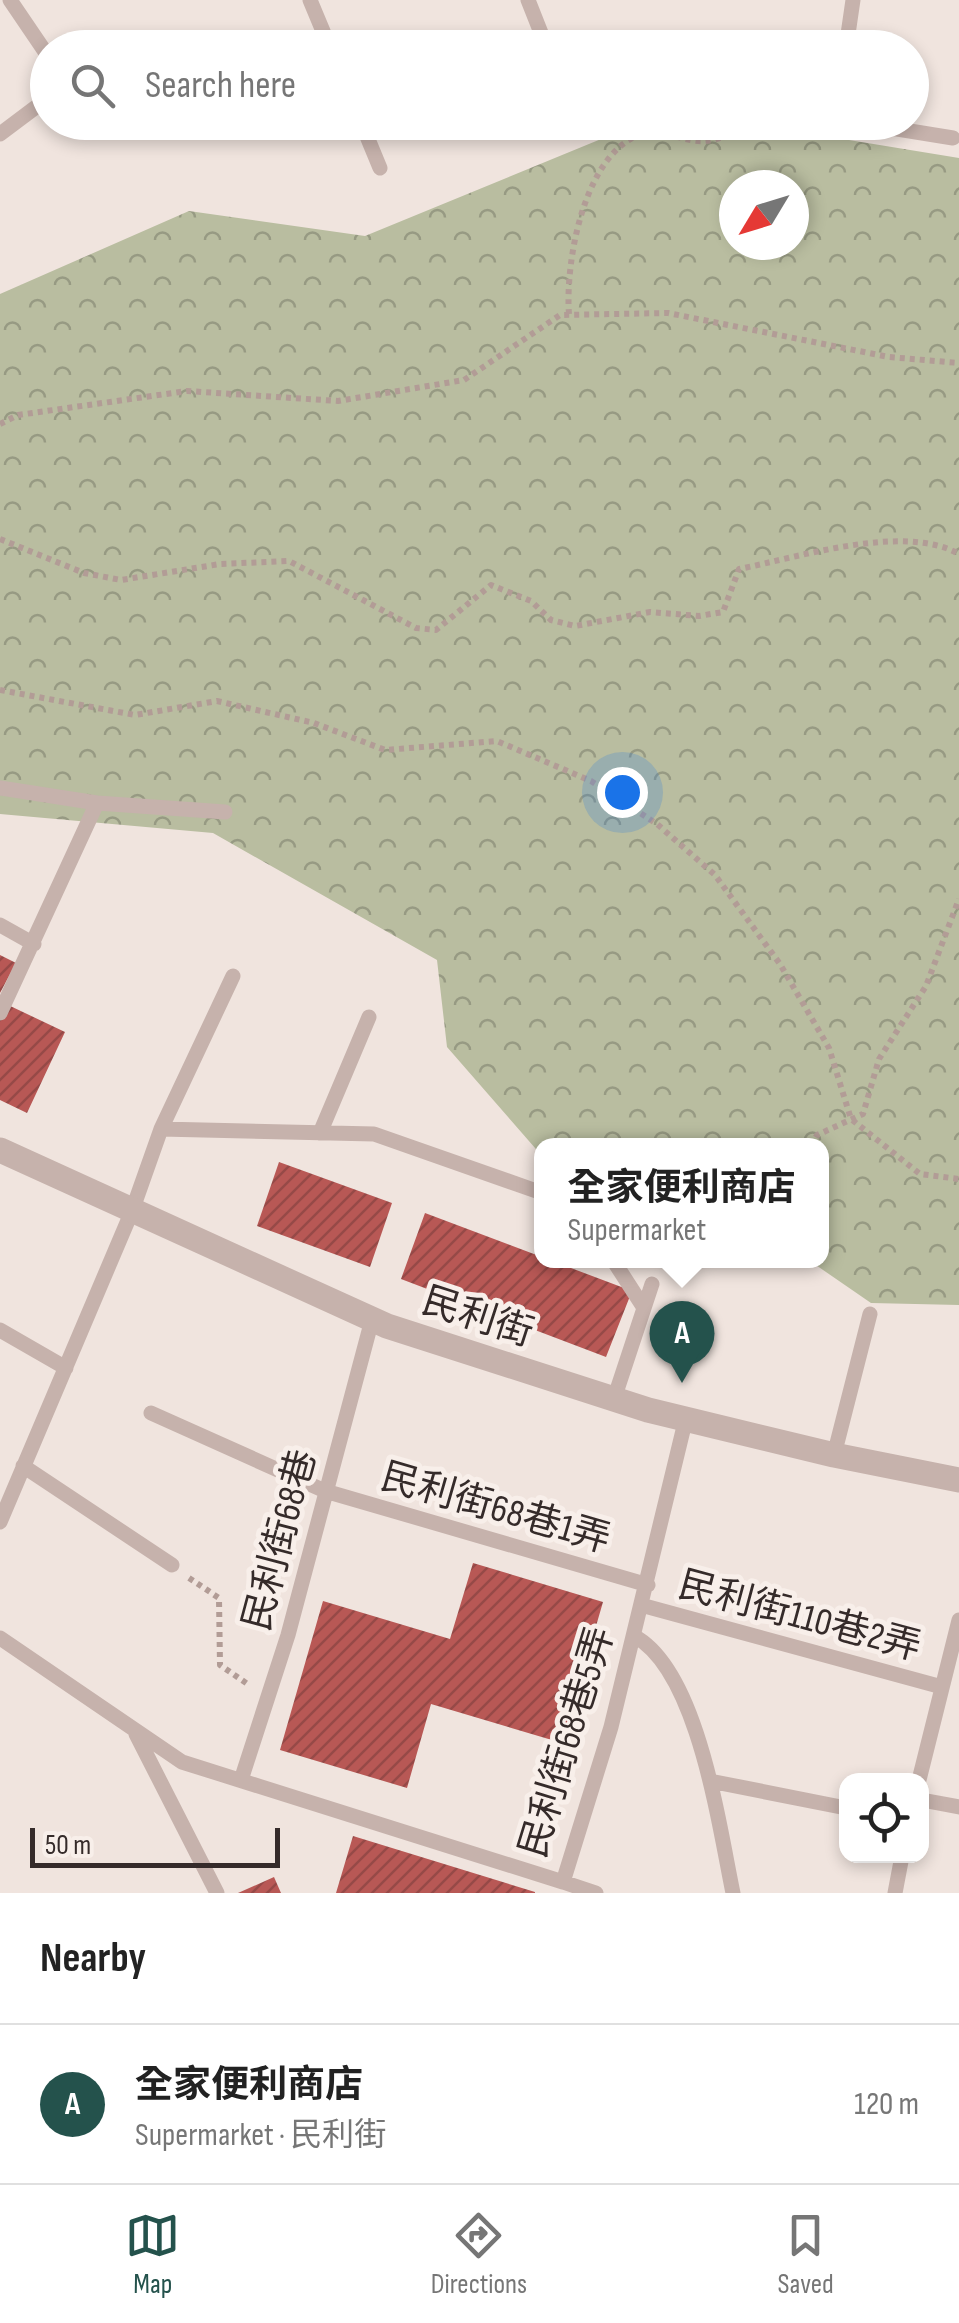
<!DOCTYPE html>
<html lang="en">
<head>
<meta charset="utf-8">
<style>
	:root { --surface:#fff; --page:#f2f2f2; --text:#222; --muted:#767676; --line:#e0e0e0; --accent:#24524c }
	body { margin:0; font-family:"Sofia Sans Condensed","Noto Sans TC",sans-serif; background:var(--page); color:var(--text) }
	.controls { position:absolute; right:30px; bottom:30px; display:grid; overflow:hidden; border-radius:20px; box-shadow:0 5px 15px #0003 }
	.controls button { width:90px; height:90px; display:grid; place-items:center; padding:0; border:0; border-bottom:2px solid var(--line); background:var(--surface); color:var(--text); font:50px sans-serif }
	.compass { position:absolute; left:719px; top:170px; width:90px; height:90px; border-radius:50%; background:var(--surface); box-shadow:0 5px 15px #0003; rotate:232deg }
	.scale { position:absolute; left:30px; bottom:25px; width:250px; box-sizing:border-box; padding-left:10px; border:5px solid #352b2a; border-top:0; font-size:28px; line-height:35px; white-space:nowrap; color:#352b2a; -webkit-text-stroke:8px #f8efea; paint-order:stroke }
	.you { position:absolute; left:622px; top:792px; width:35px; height:35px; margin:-25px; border:8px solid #fff; border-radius:50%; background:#1a73e8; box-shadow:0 0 0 15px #1a73e833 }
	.badge { display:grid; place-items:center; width:65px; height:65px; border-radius:50%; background:var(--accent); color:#fff; font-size:32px; font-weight:700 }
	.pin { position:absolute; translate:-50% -82px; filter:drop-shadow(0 2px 5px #0008) }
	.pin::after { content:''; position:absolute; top:52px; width:35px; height:30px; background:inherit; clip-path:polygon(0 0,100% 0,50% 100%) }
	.popup { position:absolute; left:534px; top:1138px; width:295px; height:130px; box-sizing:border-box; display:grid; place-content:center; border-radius:20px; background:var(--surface); filter:drop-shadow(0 2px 8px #0005); font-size:32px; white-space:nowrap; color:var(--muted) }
	.popup b { font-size:38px; color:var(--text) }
	.popup::after { content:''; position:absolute; left:50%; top:100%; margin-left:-20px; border:20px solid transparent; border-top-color:var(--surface) }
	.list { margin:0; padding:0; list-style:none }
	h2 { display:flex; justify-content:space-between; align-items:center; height:130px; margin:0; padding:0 40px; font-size:42px }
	h2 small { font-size:32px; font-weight:400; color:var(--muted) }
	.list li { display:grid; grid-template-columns:65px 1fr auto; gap:30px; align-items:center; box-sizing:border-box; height:160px; padding:0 40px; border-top:2px solid var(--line) }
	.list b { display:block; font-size:38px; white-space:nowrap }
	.list p { margin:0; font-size:32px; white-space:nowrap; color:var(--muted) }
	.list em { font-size:32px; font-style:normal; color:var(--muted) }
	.icon { flex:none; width:55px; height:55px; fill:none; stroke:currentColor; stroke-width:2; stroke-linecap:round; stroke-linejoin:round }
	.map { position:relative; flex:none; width:959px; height:1893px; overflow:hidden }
	.search { position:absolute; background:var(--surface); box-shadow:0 5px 15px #0003; left:30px; right:30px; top:30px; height:110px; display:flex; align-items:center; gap:25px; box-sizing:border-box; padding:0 35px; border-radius:55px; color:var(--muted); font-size:38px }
	.sheet { height:290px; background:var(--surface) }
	nav { display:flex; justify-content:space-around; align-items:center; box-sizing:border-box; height:140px; border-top:2px solid var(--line); background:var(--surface); font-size:28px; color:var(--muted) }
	nav a { display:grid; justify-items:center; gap:5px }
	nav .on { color:var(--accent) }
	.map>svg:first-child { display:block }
</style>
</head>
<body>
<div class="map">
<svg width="959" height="1893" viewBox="0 0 959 1893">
	<defs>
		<pattern id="forest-crowns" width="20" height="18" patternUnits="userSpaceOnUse" patternTransform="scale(2.5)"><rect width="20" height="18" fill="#b9bda0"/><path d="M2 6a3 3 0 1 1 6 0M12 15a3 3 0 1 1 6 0" fill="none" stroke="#979a83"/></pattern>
		<pattern id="building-hatch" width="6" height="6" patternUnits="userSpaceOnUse" patternTransform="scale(2.5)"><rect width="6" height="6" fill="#b85855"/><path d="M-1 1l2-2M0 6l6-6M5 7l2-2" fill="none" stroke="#964947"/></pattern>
	</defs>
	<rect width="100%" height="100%" fill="#f0e4de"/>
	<path fill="url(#forest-crowns)" fill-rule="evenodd" d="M640 123H746L959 158V1305L871 1303 810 1261 822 1260V1146H542V1156L447 1047 437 960 213 833 0 814V294L189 211 365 236ZM734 185H794V245H734Z"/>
	<path fill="url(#building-hatch)" d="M0 955 16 963 0 993Z
		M6 1004 65 1032 27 1113 0 1100V1018Z
		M279 1162 392 1203 370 1267 257 1226Z
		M425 1213 632 1291 606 1357 401 1279Z
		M473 1563 603 1602 562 1743 431 1704 407 1788 280 1750 323 1601 450 1639Z
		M353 1836 535 1892V1893H336Z
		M274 1877 281 1893H238Z"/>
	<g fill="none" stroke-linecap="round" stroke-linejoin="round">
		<path stroke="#b29c96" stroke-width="6" stroke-dasharray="5 5" stroke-linecap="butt" d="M569 314C565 263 584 149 645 133 662 129 686 143 706 141 724 139 746 127 764 122
			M0 424 18 415 187 391 338 401 464 380 560 315 668 313 889 357 959 363
			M0 539 84 573 121 580 220 564 289 561 416 628 436 630 491 585 531 601 551 620 575 626 650 612 699 616 723 612 739 569C800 557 904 523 959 554
			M0 690 135 715 217 701 314 723 385 750 497 741 591 781 657 824 715 875 780 964 829 1048 851 1119 920 1174 959 1179
			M811 1146 817 1135 863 1114 879 1059 926 986 959 899
			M189 1578 219 1598 220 1665 249 1685"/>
		<path stroke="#c6b2ac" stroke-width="15" d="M10 0 48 56
			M310 0 330 48
			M528 0 547 48
			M846 48 853 0
			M361 122 380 168
			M854 122 953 138
			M0 134 48 98
			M0 788 97 803 225 812
			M0 925 34 944
			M0 1013 97 803
			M161 1129 374 1134 542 1193
			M320 1133 369 1017
			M613 1260 644 1308
			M0 1330 66 1368
			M614 1399 652 1284
			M151 1413 325 1491 648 1585
			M834 1455 870 1314
			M23 1466 172 1565
			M0 1522 132 1211 161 1129 233 976
			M641 1605 942 1687
			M634 1636C698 1670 719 1826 733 1893
			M0 1638 182 1762 563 1882 611 1727 686 1418
			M136 1734 217 1893
			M241 1780 288 1635 373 1316
			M919 1780 959 1620
			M710 1781 846 1808
			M922 1800 959 1807
			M563 1882 596 1893
			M895 1893 902 1856"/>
		<path stroke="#c6b2ac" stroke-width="25" d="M0 1150 387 1326 648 1410 834 1455 959 1480"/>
	</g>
	<g text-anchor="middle" stroke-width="10" stroke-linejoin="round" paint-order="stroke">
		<g font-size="38" fill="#352b2a" stroke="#f8efea">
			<text transform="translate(478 1316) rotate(18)" y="13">民利街</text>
			<text transform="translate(496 1507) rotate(16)" y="13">民利街68巷1弄</text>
			<text transform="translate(279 1540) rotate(-75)" y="13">民利街68巷</text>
			<text transform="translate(800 1615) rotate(15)" y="13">民利街110巷2弄</text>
			<text transform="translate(566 1742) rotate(-73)" y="13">民利街68巷5弄</text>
		</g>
	</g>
</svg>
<div class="controls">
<button><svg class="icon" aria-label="locate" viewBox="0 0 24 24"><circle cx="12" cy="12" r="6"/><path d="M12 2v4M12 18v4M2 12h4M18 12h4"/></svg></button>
</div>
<svg class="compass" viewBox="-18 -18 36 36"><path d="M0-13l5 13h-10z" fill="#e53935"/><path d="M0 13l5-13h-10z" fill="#767676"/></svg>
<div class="scale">50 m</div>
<div class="you"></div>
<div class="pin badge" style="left:682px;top:1383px">A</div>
<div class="popup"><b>全家便利商店</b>Supermarket</div>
<div class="search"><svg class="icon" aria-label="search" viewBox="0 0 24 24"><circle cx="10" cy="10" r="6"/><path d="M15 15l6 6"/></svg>Search here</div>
</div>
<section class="sheet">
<h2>Nearby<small></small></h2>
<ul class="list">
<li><span class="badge">A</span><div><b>全家便利商店</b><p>Supermarket · 民利街</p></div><em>120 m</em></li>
</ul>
</section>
<nav>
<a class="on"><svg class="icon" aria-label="map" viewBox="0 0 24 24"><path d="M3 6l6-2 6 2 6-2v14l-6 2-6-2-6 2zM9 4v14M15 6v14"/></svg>Map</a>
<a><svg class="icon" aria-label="directions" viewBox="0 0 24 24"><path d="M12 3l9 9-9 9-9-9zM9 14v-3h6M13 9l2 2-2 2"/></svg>Directions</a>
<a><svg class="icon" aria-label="saved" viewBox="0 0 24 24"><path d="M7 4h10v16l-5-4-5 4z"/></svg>Saved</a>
</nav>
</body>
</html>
